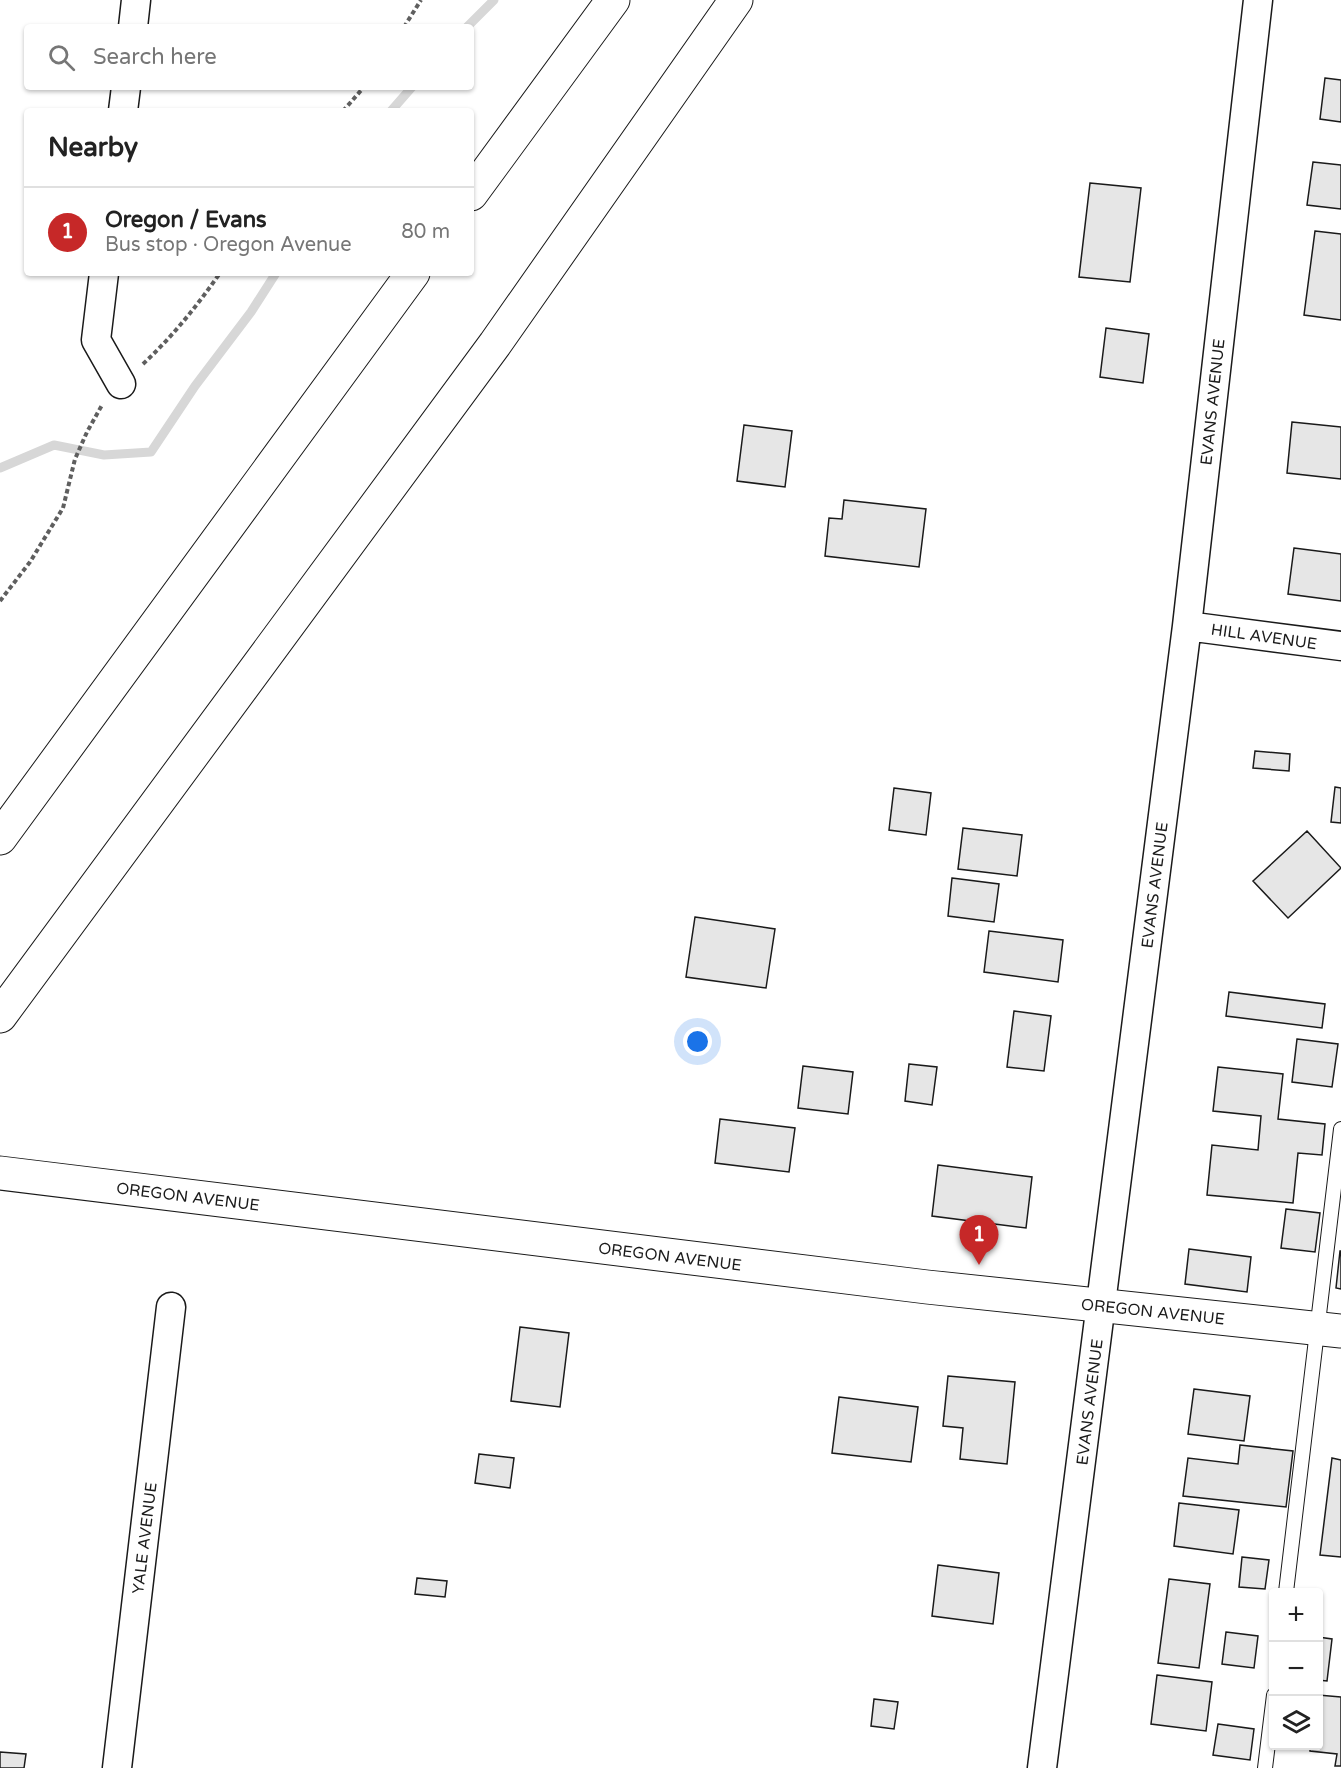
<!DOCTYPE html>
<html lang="en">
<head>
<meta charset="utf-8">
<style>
	:root { --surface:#fff; --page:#f6f6f6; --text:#222; --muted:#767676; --line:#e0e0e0; --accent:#c62828 }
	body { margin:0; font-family:"Varela Round",sans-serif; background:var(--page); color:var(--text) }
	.controls { position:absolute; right:18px; bottom:18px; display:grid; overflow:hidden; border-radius:6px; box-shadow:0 2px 4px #0004 }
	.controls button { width:54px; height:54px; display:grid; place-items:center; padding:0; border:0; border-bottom:2px solid var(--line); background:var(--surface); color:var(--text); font:30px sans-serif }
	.you { position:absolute; left:698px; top:1042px; width:21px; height:21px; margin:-15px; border:4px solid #fff; border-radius:50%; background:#1a73e8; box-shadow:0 0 0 9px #1a73e833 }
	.badge { display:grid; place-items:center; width:39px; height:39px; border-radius:50%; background:var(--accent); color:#fff; font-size:20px; font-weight:700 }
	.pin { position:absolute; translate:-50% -50px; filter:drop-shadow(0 2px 3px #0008) }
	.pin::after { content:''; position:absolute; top:32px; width:21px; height:18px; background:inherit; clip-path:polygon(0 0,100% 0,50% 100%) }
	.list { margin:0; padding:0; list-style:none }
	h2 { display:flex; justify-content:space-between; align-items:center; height:78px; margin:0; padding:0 24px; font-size:26px }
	h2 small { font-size:20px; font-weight:400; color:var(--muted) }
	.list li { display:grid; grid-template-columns:39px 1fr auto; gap:18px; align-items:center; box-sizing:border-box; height:90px; padding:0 24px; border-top:2px solid var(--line) }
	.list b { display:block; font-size:22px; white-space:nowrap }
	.list p { margin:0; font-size:20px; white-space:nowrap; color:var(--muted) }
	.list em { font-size:20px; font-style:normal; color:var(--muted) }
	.icon { flex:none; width:33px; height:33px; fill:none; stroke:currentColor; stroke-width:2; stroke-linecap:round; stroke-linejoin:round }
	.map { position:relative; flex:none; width:1341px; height:1768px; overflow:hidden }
	.search { position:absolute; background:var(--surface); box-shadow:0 2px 4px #0004; left:24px; top:24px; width:450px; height:66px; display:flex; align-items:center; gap:15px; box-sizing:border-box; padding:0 21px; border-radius:6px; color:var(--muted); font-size:22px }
	.panel { position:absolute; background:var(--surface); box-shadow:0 2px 4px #0004; left:24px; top:108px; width:450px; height:168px; border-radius:6px }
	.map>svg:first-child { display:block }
</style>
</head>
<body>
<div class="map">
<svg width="1341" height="1768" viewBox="0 0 1341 1768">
	<rect width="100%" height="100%" fill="#fff"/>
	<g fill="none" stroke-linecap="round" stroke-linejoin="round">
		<path stroke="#d7d7d7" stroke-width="9" d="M467 27 494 0
			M391 111 412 87
			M0 468 54 445 104 455 151 452 195 386 251 312 276 273"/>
	</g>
	<path fill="#e6e6e6" stroke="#1a1a1a" stroke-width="1.5" d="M1325 78 1341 80V122L1320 119Z
		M1313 162 1341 165V209L1307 205Z
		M1090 183 1141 188 1130 282 1079 277Z
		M1315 231 1341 234V320L1304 315Z
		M1106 328 1149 334 1143 383 1100 377Z
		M1292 422 1341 427V479L1287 473Z
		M744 425 792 431 785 487 737 481Z
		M844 500 926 509 919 567 825 556 829 518 842 519Z
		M1294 548 1341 554V601L1288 594Z
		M1255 751 1290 754 1289 771 1253 768Z
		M1335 787 1341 788V823L1331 822Z
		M894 788 931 793 926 835 889 830Z
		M963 828 1022 835 1017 876 958 869Z
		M1307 831 1341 868 1288 918 1253 881Z
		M952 878 999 884 994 922 948 916Z
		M695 917 775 929 766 988 686 977Z
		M989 931 1063 940 1058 982 984 972Z
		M1229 992 1325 1004 1322 1028 1226 1016Z
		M1014 1011 1051 1016 1044 1071 1007 1067Z
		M1297 1039 1338 1044 1332 1087 1292 1082Z
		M909 1064 937 1067 932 1105 905 1101Z
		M803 1066 853 1072 848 1114 798 1108Z
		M1218 1067 1283 1074 1278 1119 1325 1124 1322 1155 1298 1153 1293 1203 1207 1195 1212 1145 1258 1150 1261 1116 1213 1111Z
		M720 1119 795 1128 789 1172 715 1163Z
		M938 1165 1032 1177 1026 1228 932 1216Z
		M1286 1209 1320 1213 1315 1252 1281 1248Z
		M1189 1249 1251 1257 1247 1292 1185 1284Z
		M1340 1251H1341V1289L1336 1288Z
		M520 1327 569 1333 560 1407 511 1401Z
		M948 1376 1015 1382 1007 1464 960 1459 963 1428 943 1426Z
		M1194 1389 1250 1396 1244 1441 1188 1434Z
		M839 1397 918 1407 911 1462 832 1453Z
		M1240 1445 1293 1451 1286 1507 1183 1496 1188 1458 1238 1464Z
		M479 1454 514 1458 510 1488 475 1483Z
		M1332 1458 1341 1460V1557L1320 1555Z
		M1179 1503 1239 1510 1233 1554 1174 1546Z
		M1242 1557 1269 1560 1265 1589 1239 1587Z
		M938 1565 999 1573 993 1624 932 1616Z
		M417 1578 447 1581 445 1597 415 1594Z
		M1169 1579 1210 1584 1199 1668 1158 1663Z
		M1226 1632 1258 1636 1254 1668 1222 1664Z
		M1318 1637 1332 1639 1327 1681 1318 1680Z
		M1157 1675 1212 1682 1206 1731 1151 1724Z
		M1318 1695 1341 1697V1766H1335L1337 1754 1310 1751V1746H1318Z
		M874 1699 898 1702 894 1729 871 1726Z
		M1218 1724 1254 1729 1250 1760 1213 1755Z
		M0 1752 26 1754 24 1768H0Z"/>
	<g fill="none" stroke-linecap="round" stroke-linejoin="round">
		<g stroke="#1a1a1a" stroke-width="16">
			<path id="lane" d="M1286 1592 1341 1129
				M1265 1768 1274 1695"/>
		</g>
		<g stroke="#1a1a1a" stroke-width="31">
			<path id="street" d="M133 27 136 0
				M123 111 126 87
				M104 273 96 340 121 384
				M1187 626 1341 646
				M117 1768 171 1307
				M1042 1768 1187 626 1258 0"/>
		</g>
		<g stroke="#1a1a1a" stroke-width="35">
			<path id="secondary" d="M0 1173 927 1287 1341 1331"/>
		</g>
		<g stroke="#1a1a1a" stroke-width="35">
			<path id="highway" d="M471 194 613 0
				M0 838 413 273
				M0 1016 495 344 736 0"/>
		</g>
		<path stroke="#5f5f5f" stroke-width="4" stroke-dasharray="4.5 3" stroke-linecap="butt" d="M404 27 421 0
			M343 111 364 87
			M143 364C173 336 197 306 220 273
			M0 601 30 562 63 508 75 459 87 432 102 405"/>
		<use href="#lane" stroke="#fff" stroke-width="14"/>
		<use href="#street" stroke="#fff" stroke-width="28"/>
		<use href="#secondary" stroke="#fff" stroke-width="33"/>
		<use href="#highway" stroke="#fff" stroke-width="33"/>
	</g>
	<g text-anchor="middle" stroke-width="4.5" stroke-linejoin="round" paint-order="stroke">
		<g font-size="16" fill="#1a1a1a" stroke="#fff">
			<text transform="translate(1212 402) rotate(-84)" y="6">EVANS AVENUE</text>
			<text transform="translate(1264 636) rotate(8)" y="6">HILL AVENUE</text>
			<text transform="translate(1154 885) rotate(-83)" y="6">EVANS AVENUE</text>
			<text transform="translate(188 1196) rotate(7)" y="6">OREGON AVENUE</text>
			<text transform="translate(670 1256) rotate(7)" y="6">OREGON AVENUE</text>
			<text transform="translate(1153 1311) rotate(6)" y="6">OREGON AVENUE</text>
			<text transform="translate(1089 1402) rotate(-83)" y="6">EVANS AVENUE</text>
			<text transform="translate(144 1538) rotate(-83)" y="6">YALE AVENUE</text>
		</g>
	</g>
</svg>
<div class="controls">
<button>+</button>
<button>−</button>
<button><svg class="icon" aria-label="layers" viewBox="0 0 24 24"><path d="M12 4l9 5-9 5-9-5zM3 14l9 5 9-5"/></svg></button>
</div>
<div class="you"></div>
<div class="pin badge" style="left:979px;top:1265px">1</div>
<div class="search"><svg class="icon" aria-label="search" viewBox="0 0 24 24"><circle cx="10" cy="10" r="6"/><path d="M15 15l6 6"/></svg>Search here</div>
<section class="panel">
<h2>Nearby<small></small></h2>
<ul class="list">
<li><span class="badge">1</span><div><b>Oregon / Evans</b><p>Bus stop · Oregon Avenue</p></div><em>80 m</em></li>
</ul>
</section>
</div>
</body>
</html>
